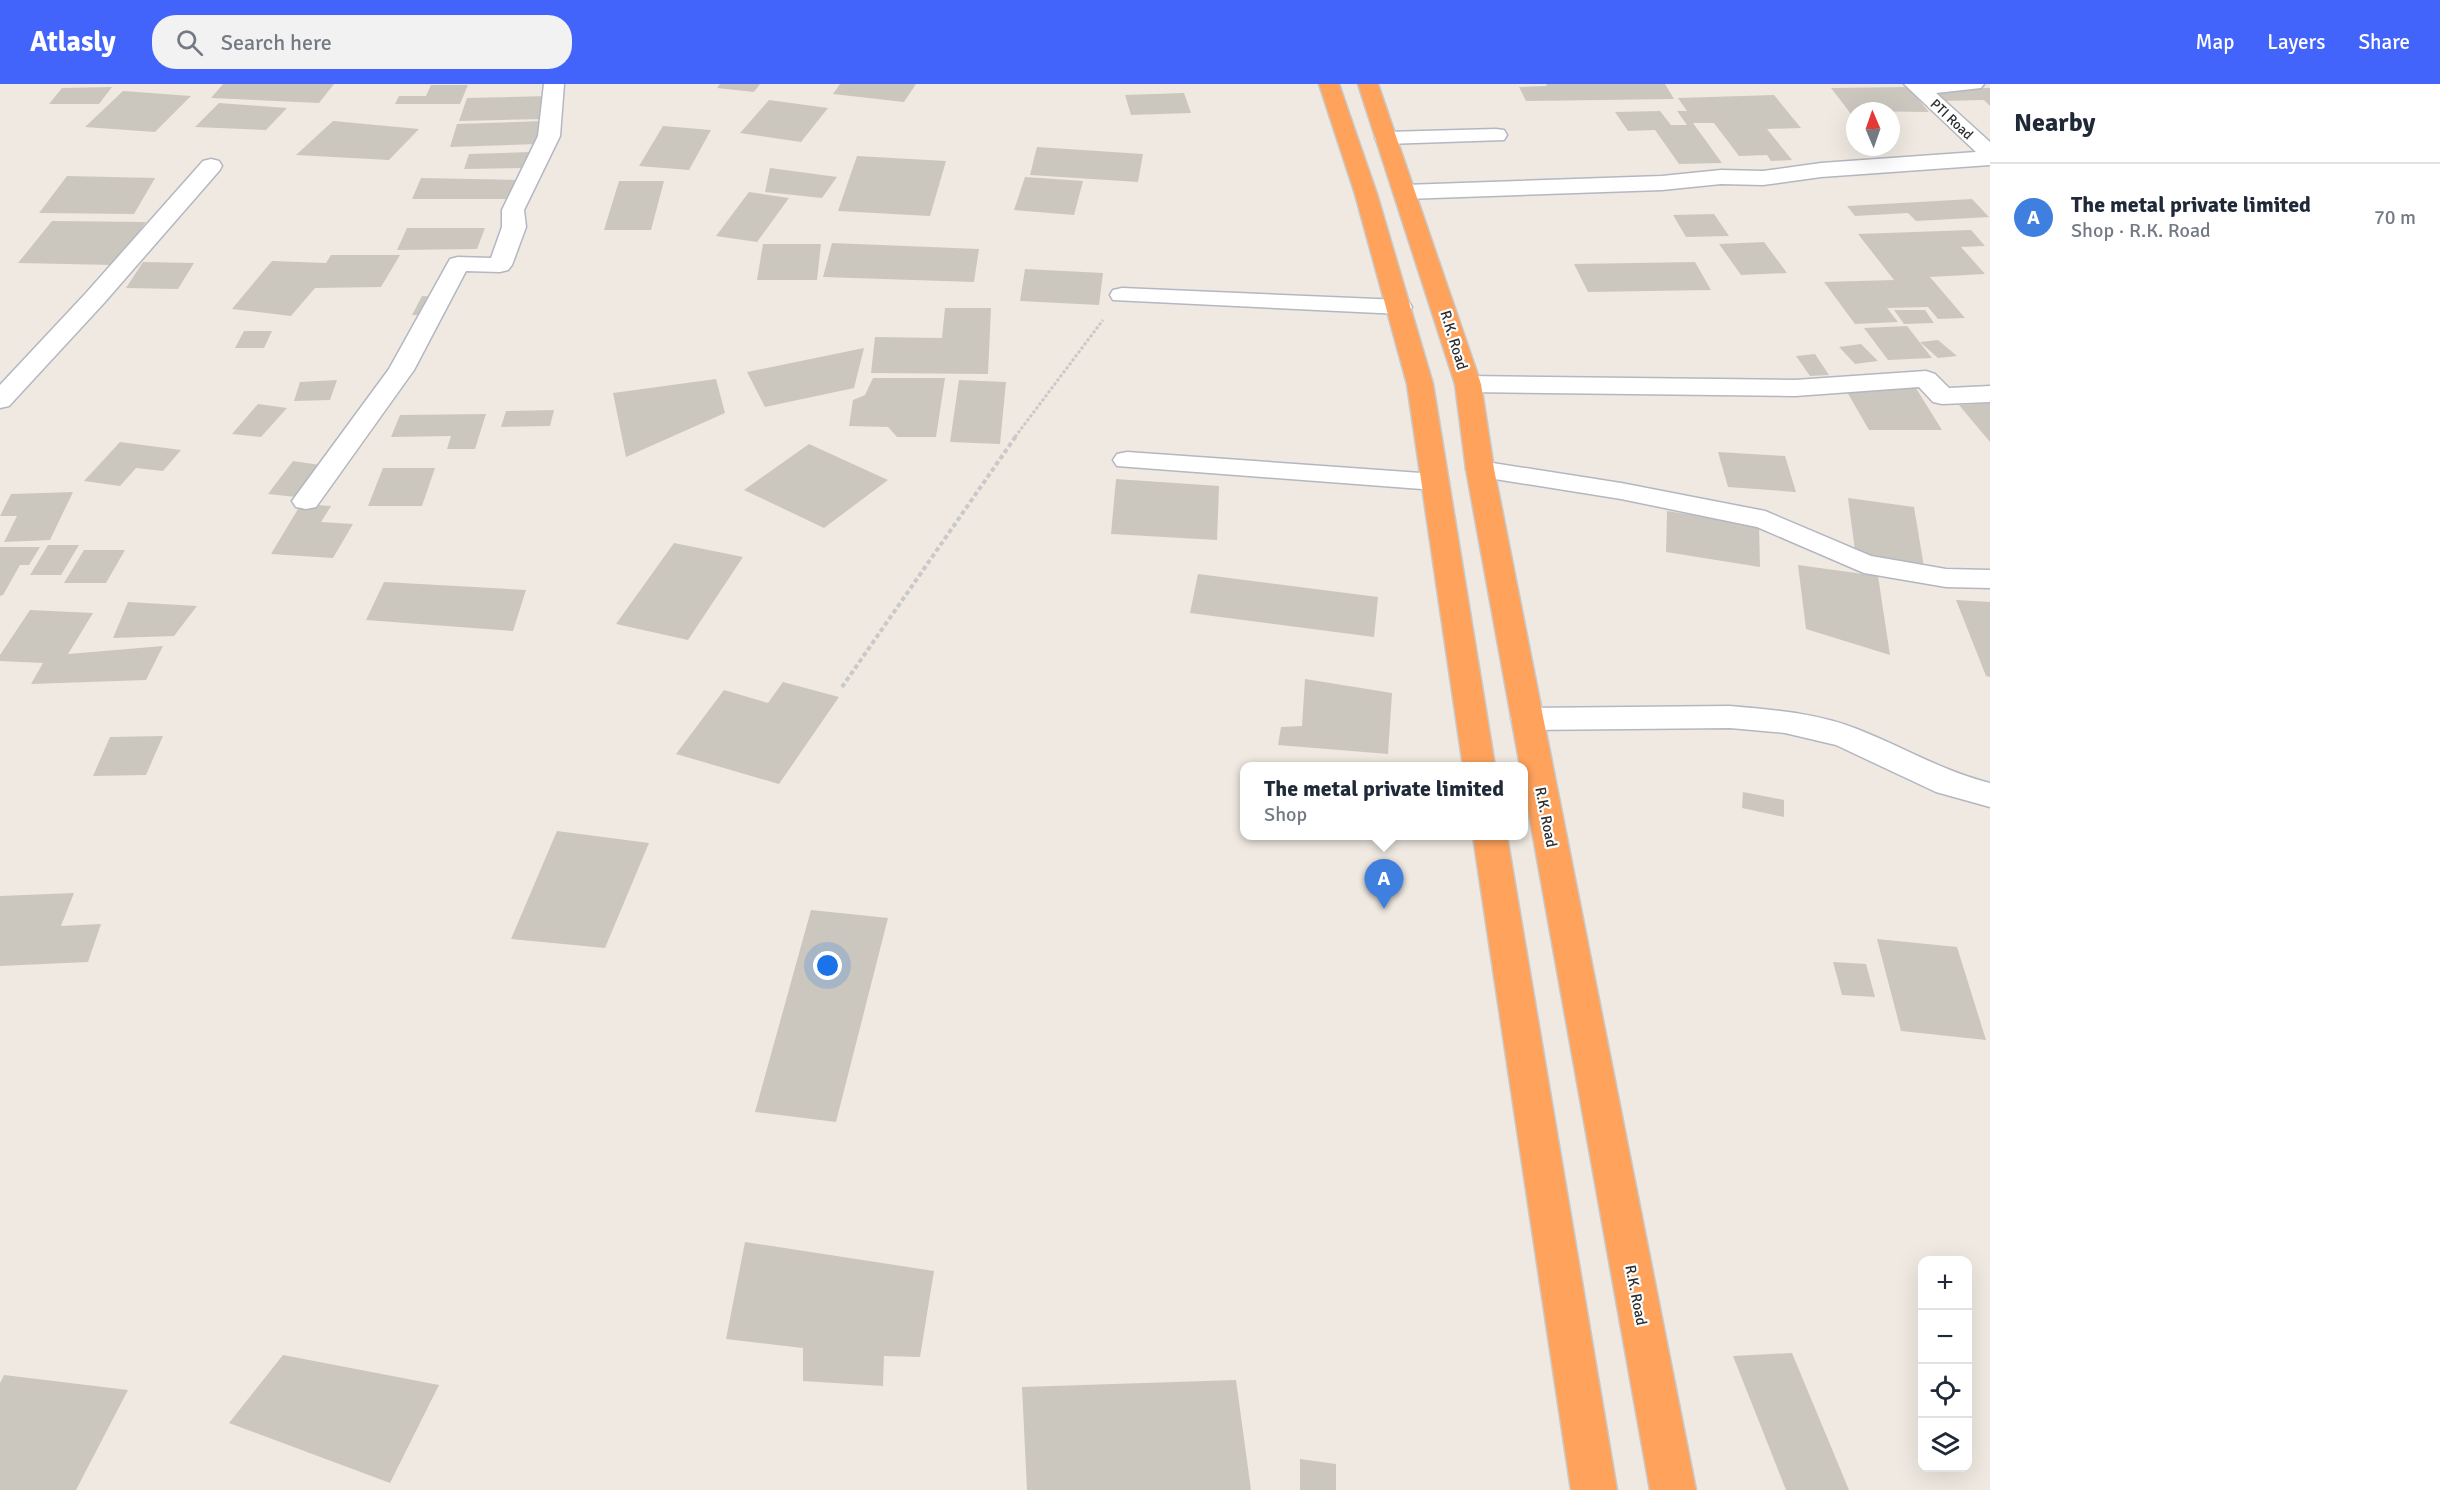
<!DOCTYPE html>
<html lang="en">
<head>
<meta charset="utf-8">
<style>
	:root { --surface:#fff; --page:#f2f2f3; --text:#1f2937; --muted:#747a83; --line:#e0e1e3; --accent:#4264fb }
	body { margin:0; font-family:Signika,sans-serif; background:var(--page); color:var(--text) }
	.controls { position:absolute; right:18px; bottom:18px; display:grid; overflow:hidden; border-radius:12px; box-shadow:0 6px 24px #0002 }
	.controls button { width:54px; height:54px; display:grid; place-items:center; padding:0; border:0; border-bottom:2px solid var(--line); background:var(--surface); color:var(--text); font:30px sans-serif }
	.compass { position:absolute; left:1846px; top:18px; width:54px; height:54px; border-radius:50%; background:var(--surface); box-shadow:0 6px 24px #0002; rotate:358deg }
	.you { position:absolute; left:828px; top:882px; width:21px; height:21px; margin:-15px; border:4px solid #fff; border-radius:50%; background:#1a73e8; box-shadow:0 0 0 9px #1a73e833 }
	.badge { display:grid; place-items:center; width:39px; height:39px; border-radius:50%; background:var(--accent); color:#fff; font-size:20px; font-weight:700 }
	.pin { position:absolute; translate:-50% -50px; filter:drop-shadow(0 2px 3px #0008) }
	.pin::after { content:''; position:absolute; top:32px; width:21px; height:18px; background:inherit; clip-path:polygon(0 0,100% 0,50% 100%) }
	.popup { position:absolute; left:1240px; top:678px; width:288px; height:78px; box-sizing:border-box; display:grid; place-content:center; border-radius:12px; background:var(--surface); filter:drop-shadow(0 2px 4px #0005); font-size:20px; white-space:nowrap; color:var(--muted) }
	.popup b { font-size:22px; color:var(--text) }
	.popup::after { content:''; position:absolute; left:50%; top:100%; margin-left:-12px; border:12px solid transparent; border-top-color:var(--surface) }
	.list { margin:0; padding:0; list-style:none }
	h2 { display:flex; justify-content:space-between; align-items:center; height:78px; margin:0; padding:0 24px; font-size:26px }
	h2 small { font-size:20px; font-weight:400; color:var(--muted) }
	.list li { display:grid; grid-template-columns:39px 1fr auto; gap:18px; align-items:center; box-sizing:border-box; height:108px; padding:0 24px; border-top:2px solid var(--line) }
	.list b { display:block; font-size:22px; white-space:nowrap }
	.list p { margin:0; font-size:20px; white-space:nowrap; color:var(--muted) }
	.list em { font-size:20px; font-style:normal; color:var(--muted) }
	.icon { flex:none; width:33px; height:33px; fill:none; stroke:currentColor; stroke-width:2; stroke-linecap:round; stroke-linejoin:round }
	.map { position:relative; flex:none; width:1990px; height:1406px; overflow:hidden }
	header { display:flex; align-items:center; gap:36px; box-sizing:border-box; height:84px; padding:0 30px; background:var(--accent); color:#fff }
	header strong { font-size:28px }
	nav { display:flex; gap:33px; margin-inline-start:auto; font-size:21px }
	.search { width:420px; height:54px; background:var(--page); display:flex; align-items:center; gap:15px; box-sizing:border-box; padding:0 21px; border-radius:24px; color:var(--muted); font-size:22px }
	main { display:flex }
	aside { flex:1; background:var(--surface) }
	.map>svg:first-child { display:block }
</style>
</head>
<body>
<header>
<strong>Atlasly</strong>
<div class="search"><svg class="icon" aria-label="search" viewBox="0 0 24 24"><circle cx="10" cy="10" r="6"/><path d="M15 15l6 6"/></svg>Search here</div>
<nav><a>Map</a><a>Layers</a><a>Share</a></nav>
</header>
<main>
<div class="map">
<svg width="1990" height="1406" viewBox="0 0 1990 1406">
	<rect width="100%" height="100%" fill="#efe9e1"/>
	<path fill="#cbc7bf" d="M223 0H334L319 19 211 14Z
		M720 0H760L754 8 717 4Z
		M840 0H916L904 18 833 10Z
		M1546 0H1665L1674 15 1526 17 1519 3 1547 2Z
		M431 1H468L460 20H395L399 12H426Z
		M112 3 99 20H49L62 4Z
		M1908 3 1929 28 1855 27V29L1851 30 1831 4Z
		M1990 4V22L1984 16 1943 17 1932 5Z
		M123 7 191 12 155 48 85 43Z
		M1184 9 1191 29 1131 31 1125 11Z
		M1774 11 1801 44 1767 45 1792 76 1771 77 1767 71 1739 72 1714 39H1693L1722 79 1679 80 1655 46 1628 47 1615 28 1660 27 1671 41H1687L1677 27H1687L1678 14Z
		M549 12 544 35 459 37 467 14Z
		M769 16 828 24 801 58 740 49Z
		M219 19 287 24 266 46 195 43Z
		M333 37 419 45 389 76 296 71Z
		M543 37 538 60 450 63 457 40Z
		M663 42 711 46 689 86 639 82Z
		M1037 63 1143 70 1138 98 1030 91Z
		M530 68 526 84 464 85 469 70Z
		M857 72 946 77 930 132 838 127Z
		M770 84 837 93 822 114 765 108Z
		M67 92 155 94 134 130 39 129Z
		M1025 93 1083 97 1074 131 1014 126Z
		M421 94 524 96 517 115H412Z
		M619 97H664L651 146H604Z
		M749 108 789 114 757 158 716 152Z
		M1972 115 1989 133 1916 137 1908 129 1855 132 1847 122Z
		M1714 130 1729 152 1686 153 1673 131Z
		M52 137 146 138 115 181 18 179Z
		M407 144H485L477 165 397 166Z
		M1971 146 1985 162 1961 163 1985 190 1930 193 1965 234 1938 235 1928 223 1887 224 1898 238 1855 240 1824 198 1894 196 1858 150Z
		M1764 158 1787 189 1741 191 1719 160Z
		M832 159 979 165 974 198 823 193Z
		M763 160H821L817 196H757Z
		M331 171H400L381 203 315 204 291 232 232 225 272 177 326 179Z
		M143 178 194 179 178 205 126 204Z
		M1695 178 1711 206 1588 208 1574 180Z
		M1025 185 1103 189 1099 221 1020 217Z
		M422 212 439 213 429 231H412Z
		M945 224H991L988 290 871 289 875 253 942 254Z
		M1894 226H1925L1934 239 1904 240Z
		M1907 242 1932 274 1888 276 1864 244Z
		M244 247H272L264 264H235Z
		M1938 256 1957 272 1938 274 1920 258Z
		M1861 260 1878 277 1855 280 1839 263Z
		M864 264 854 304 765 323 747 288Z
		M1815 270 1829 291 1810 292 1796 272Z
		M873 294H945L936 353H897L888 343 849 342 853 316 865 311Z
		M716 295 725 329 626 373 613 309Z
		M337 296 330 316 294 317 300 298Z
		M959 296 1006 298 1000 360 950 358Z
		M1843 301H1914L1942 346H1869Z
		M1990 319V358L1959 321Z
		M258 320 287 324 261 353 232 350Z
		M554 326 550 342 501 343 506 327Z
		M486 330 475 365H447L451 352 391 353 400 331Z
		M120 358 181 366 163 387 136 384 120 402 84 397Z
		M809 360 888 396 824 444 744 406Z
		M1718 368 1785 372 1796 408 1728 403Z
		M293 377 320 381 296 413 268 410Z
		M383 384H435L422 422H368Z
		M1116 395 1219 402 1217 456 1111 450Z
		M73 408 50 456 4 458 17 432H0L11 410Z
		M1848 414 1914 423 1924 483 1856 474Z
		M301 420 331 422 321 438 353 440 333 474 271 470Z
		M1667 427 1759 441 1760 483 1666 468Z
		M674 459 743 473 688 556 616 540Z
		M48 461H79L61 491H30Z
		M0 463H40L29 481H20L3 511 0 512Z
		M84 466H125L106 499H64Z
		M1798 481 1878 492 1890 571 1806 545Z
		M1198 490 1378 513 1374 553 1190 529Z
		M384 498 526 506 513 547 366 536Z
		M1956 516 1990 518V593L1986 592Z
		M128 518 197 522 174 552 113 554Z
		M30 526 93 529 68 570 163 562 146 596 31 600 43 579 0 577V571Z
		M1305 595 1392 609 1388 670 1278 661 1281 643 1302 642Z
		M783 598 839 613 779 700 676 670 724 606 768 619Z
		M163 652 146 691 93 692 110 653Z
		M1743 708 1784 716V733L1742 724Z
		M557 747 649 759 605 864 511 855Z
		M74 809 61 842 101 840 88 878 0 882V812Z
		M811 826 888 834 836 1038 755 1028Z
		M1877 855 1957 863 1986 956 1901 947Z
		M1833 878 1866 880 1875 913 1842 911Z
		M745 1158 934 1187 920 1273 884 1272 883 1302 803 1297V1264L726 1255Z
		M1792 1269 1849 1406H1786L1733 1272Z
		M283 1271 439 1301 390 1399 229 1339Z
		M4 1291 128 1306 76 1406H0V1299Z
		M1236 1296 1251 1406H1027L1022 1303Z
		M1300 1375 1336 1380V1406H1300Z"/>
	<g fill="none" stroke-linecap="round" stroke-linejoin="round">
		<g stroke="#b4b7c1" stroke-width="3">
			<path id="minor" d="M544 0H564L560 52 524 126 526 143 512 181 508 186 500 188 466 187 414 286 316 423 306 425 296 423 292 417 389 285 450 175 458 173 491 174 502 143V126L538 52Z
				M1904 0H1984L1981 4 1936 9 1990 58V81L1821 93 1763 101 1721 100 1662 106 1405 115 1397 113 1394 108 1397 103 1405 101 1662 92 1721 86 1763 87 1821 79 1976 68Z
				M1496 45 1504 46 1507 51 1504 56 1386 60 1378 59 1375 54 1378 49 1386 48Z
				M211 75 219 77 222 82 219 87 104 219 9 322 0 324V301L86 209 203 77Z
				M1122 204 1400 216 1409 218 1412 223 1409 228 1400 230 1113 216 1110 211 1113 206Z
				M1926 287 1935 290 1949 304 1990 302V318L1942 320 1933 318 1919 303 1795 312 1468 308 1459 305 1455 300 1459 295 1468 292 1795 296Z
				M1127 368 1435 390 1445 392 1449 398 1445 404 1435 406 1117 382 1113 376 1117 370Z
				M1480 377 1621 399 1765 427 1871 472 1946 485 1990 486V504L1946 503 1864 489 1757 443 1621 415 1470 391 1466 385 1470 379Z
				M1730 622C1772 626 1818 629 1857 645 1903 663 1942 687 1990 699V723L1936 708 1836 661 1785 649 1730 644 1527 646 1516 643 1511 635 1516 627 1527 624Z"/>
		</g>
		<g stroke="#c9c9c9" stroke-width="3">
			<path id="highway" d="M1319 0H1339L1377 110 1433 300 1495 682H1463L1407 300 1355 110Z
				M1358 0H1378L1481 300 1494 385 1696 1406H1650L1524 702V682H1520L1466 385 1455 300Z
				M1473 752H1507L1617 1406H1571Z"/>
		</g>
		<path stroke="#c9c9c9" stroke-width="3" stroke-dasharray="3 2" stroke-linecap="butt" d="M1015 353 1103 236"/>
		<path stroke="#c9c9c9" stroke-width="4" stroke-dasharray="4.5 3" stroke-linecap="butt" d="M842 603 1016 352"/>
		<use href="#minor" fill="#fff" fill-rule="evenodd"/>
		<use href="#highway" fill="#ffa35c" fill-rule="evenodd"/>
	</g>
	<g text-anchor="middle" stroke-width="4.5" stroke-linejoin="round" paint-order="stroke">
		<g font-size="14" fill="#2e2e2e" stroke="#fff">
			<text transform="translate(1952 35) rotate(43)" y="5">PTI Road</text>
		</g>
		<g font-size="15" fill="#2e2e2e" stroke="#fff">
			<text transform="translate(1454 256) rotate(73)" y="5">R.K. Road</text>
			<text transform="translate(1546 733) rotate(79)" y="5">R.K. Road</text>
			<text transform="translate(1636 1211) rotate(79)" y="5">R.K. Road</text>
		</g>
	</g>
</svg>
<div class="controls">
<button>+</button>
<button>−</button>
<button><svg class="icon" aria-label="locate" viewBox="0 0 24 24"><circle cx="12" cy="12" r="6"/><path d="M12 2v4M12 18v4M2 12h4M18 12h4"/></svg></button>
<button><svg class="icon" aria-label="layers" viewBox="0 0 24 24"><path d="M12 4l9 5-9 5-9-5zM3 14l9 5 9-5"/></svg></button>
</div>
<svg class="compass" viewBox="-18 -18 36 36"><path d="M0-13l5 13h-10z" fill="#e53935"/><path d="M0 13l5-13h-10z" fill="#747a83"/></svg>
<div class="you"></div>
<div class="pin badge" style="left:1384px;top:825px;background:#3f7fe0">A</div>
<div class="popup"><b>The metal private limited</b>Shop</div>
</div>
<aside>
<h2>Nearby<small></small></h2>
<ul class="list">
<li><span class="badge" style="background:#3f7fe0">A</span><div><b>The metal private limited</b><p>Shop · R.K. Road</p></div><em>70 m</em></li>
</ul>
</aside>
</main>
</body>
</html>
